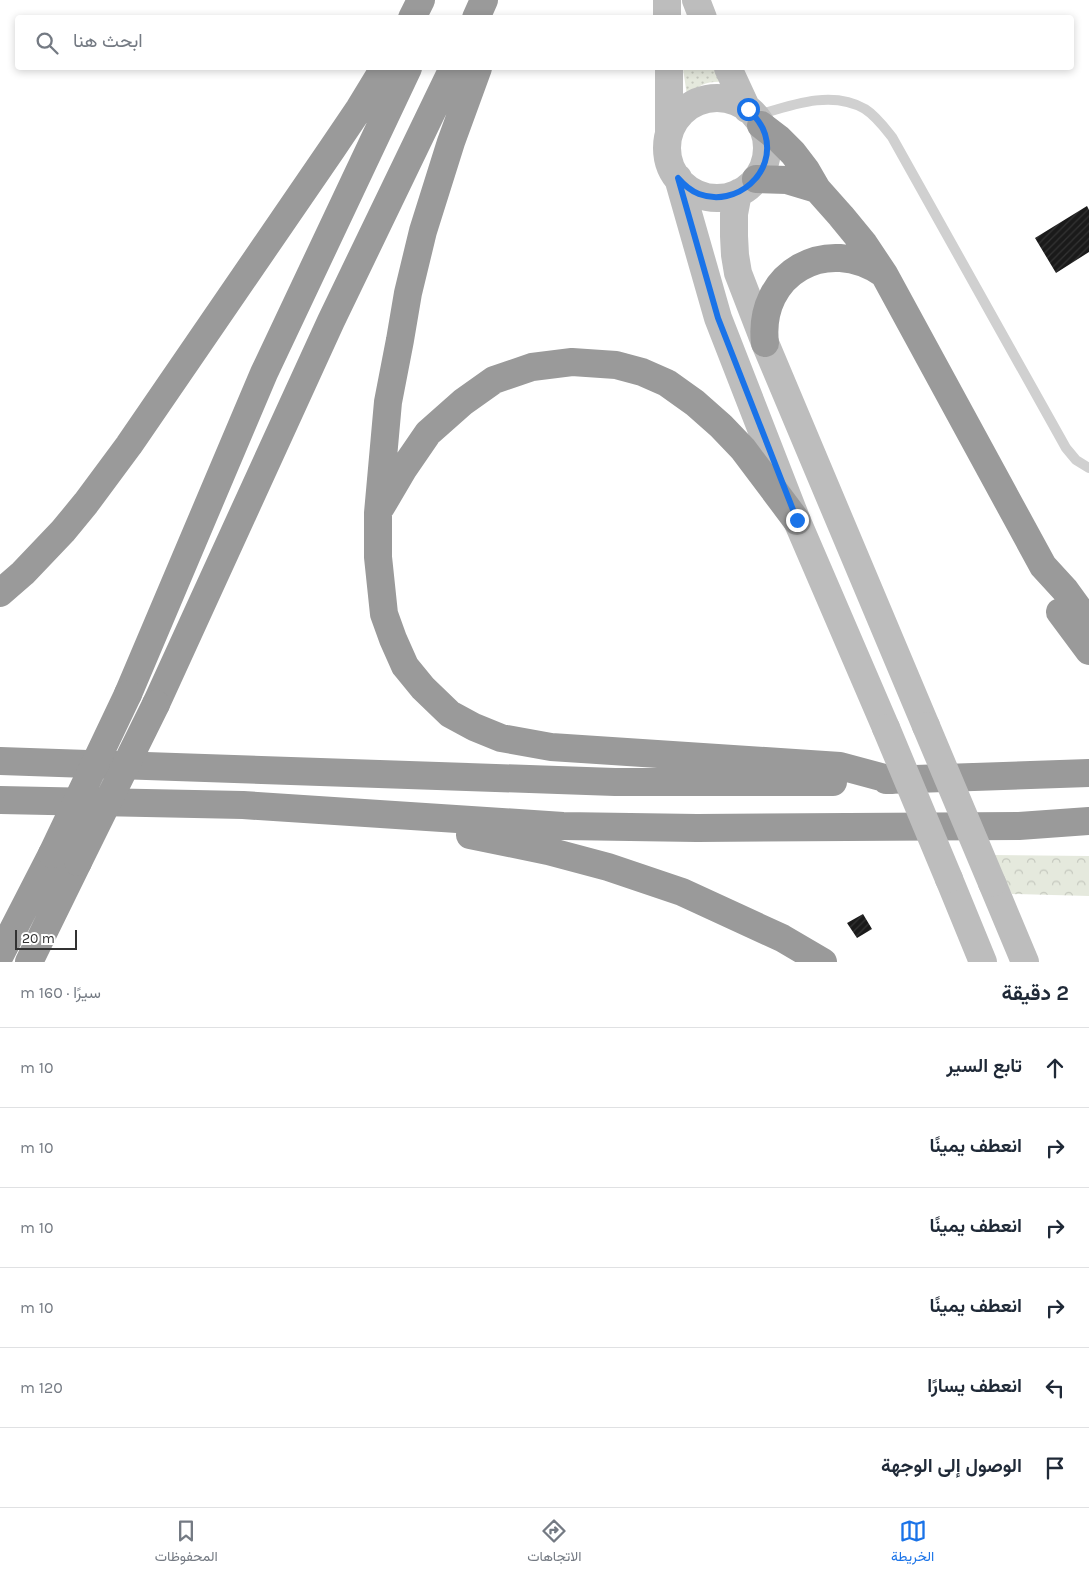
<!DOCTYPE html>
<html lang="ar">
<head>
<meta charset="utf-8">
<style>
	:root { --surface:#fff; --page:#f2f2f3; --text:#1f2937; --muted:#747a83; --line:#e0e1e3; --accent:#1a73e8 }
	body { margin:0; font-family:Karla,Vazirmatn,sans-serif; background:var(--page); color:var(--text); direction:rtl }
	.scale { position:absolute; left:15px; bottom:12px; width:62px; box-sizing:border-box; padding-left:5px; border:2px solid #333; border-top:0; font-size:14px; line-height:18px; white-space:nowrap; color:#333; -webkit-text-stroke:4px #fff; paint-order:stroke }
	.stop { position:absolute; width:15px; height:15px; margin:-11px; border:4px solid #1a73e8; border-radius:50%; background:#fff }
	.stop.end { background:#1a73e8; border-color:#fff; box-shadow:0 1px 5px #0008 }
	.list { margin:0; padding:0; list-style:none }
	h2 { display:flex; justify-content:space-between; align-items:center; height:65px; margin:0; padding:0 20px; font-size:21px }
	h2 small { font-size:16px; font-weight:400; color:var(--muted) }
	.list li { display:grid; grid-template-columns:32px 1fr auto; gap:15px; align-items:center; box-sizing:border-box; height:80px; padding:0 20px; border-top:1px solid var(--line) }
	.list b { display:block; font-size:19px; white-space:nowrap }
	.list em { font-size:16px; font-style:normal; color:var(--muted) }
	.icon { flex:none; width:28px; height:28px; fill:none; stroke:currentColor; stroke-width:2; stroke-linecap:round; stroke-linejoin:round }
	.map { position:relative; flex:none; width:1089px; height:962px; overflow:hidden; direction:ltr }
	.search { position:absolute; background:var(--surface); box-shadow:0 2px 8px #0003; left:15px; right:15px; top:15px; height:55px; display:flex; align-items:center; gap:12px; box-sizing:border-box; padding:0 18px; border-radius:5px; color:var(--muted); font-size:19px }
	.sheet { height:545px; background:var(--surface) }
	nav { display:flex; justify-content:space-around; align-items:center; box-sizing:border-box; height:70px; border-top:1px solid var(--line); background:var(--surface); font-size:14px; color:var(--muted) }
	nav a { display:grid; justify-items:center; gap:2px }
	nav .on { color:var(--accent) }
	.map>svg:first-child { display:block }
</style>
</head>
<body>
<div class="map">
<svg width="1089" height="962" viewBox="0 0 1089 962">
	<defs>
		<pattern id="grass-dots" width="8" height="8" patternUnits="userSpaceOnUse" patternTransform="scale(1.25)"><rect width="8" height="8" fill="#e5e9dd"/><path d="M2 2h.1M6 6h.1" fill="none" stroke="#c5c8be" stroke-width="1.8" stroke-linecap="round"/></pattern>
		<pattern id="forest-crowns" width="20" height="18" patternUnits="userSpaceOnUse" patternTransform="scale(1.25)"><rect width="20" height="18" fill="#e5e9dd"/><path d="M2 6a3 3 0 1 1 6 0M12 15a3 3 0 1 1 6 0" fill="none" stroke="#c5c8be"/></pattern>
		<pattern id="building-hatch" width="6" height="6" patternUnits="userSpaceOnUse" patternTransform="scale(1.25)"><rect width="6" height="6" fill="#1a1a1a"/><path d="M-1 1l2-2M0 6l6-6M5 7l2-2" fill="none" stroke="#333"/></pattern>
	</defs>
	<rect width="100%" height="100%" fill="#fff"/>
	<path fill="url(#grass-dots)" d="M683 68H713L724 82C706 81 700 85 687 96Z"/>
	<path fill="url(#forest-crowns)" d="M991 855 1089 856V896L1012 894Z"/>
	<path fill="url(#building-hatch)" d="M1087 206 1089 210V252L1056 273 1035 238Z
		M863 914 872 929 857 938 847 923Z"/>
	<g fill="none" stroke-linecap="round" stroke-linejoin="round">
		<path stroke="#d0d0d0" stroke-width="10" d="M755 116C789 106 831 89 865 109 876 116 884 127 892 137L1066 448 1076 460 1089 468"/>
		<path stroke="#bdbdbd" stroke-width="28" d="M667 0V18
			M696 0 703 18
			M669 68V133
			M728 68 747 109
			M667 148a50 50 0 1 1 100 0a50 50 0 1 1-100 0Z
			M678 178 718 318 797 521 886 728
			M738 193 734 214V236L735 255 738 273 765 343 926 726
			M949 879 983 962
			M992 883 1025 962"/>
		<path stroke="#9a9a9a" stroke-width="28" d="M412 18 421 0
			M476 18 484 0
			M478 68 451 142 423 231 408 293 400 340 388 402 378 513V557L384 614 393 639 405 666 423 688 450 714 474 727 501 738 551 747 840 766 892 780
			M761 125 778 138 793 153 806 170 817 189 841 216 864 244 884 274 1043 566 1065 590 1089 623
			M756 179 787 180 817 189
			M765 343C757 273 827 234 884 274
			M381 507 404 468 428 433 463 402 494 380 532 367 572 362 616 365 642 372 667 383 695 403 721 426 743 449 797 521
			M0 593 23 573 63 531 86 503 129 445 332 149 359 109 384 68
			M1060 612 1089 651
			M128 694 264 373 408 68
			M156 704 331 321 453 68
			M0 761 615 782H833
			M886 780 1089 773
			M0 800 243 805 563 826 697 828 1019 826 1089 821
			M470 835 548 851 608 867 682 892 782 938 823 962
			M0 955 52 854
			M29 962 78 862"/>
		<path stroke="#bdbdbd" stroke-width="28" d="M926 726 992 883
			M886 728 949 879"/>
		<path stroke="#9a9a9a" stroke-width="28" d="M52 854 128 694
			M78 862 156 704"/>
	</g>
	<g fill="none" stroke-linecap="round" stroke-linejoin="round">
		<path stroke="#1a73e8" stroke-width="6" d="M748 109C755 116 762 124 765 134 777 173 736 208 699 194 691 191 684 185 678 178L718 318 797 520"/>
	</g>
</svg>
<div class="scale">20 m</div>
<div class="stop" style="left:748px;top:109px"></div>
<div class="stop end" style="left:797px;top:520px"></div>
<div class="search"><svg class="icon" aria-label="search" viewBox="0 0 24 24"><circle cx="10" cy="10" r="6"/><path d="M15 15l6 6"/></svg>ابحث هنا</div>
</div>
<section class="sheet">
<h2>2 دقيقة<small>سيرًا · 160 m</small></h2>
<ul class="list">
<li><svg class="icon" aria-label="ahead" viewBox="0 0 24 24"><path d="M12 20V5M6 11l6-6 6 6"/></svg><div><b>تابع السير</b></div><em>10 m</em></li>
<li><svg class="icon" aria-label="right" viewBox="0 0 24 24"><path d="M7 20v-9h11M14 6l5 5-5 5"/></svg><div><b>انعطف يمينًا</b></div><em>10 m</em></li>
<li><svg class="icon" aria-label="right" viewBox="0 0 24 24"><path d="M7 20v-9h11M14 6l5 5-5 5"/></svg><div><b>انعطف يمينًا</b></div><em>10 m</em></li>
<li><svg class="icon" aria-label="right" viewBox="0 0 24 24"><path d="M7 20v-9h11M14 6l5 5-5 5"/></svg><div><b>انعطف يمينًا</b></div><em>10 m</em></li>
<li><svg class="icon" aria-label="left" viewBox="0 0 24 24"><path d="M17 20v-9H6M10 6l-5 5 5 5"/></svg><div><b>انعطف يسارًا</b></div><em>120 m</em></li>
<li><svg class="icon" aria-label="arrive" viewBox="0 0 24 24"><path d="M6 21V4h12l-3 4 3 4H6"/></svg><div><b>الوصول إلى الوجهة</b></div></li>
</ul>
</section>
<nav>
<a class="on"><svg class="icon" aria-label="map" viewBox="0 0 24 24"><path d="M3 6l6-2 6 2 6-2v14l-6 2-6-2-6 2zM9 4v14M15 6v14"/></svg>الخريطة</a>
<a><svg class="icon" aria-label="directions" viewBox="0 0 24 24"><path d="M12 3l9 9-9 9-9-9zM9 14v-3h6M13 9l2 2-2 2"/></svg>الاتجاهات</a>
<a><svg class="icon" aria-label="saved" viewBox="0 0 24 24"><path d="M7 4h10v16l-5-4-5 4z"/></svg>المحفوظات</a>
</nav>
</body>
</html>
